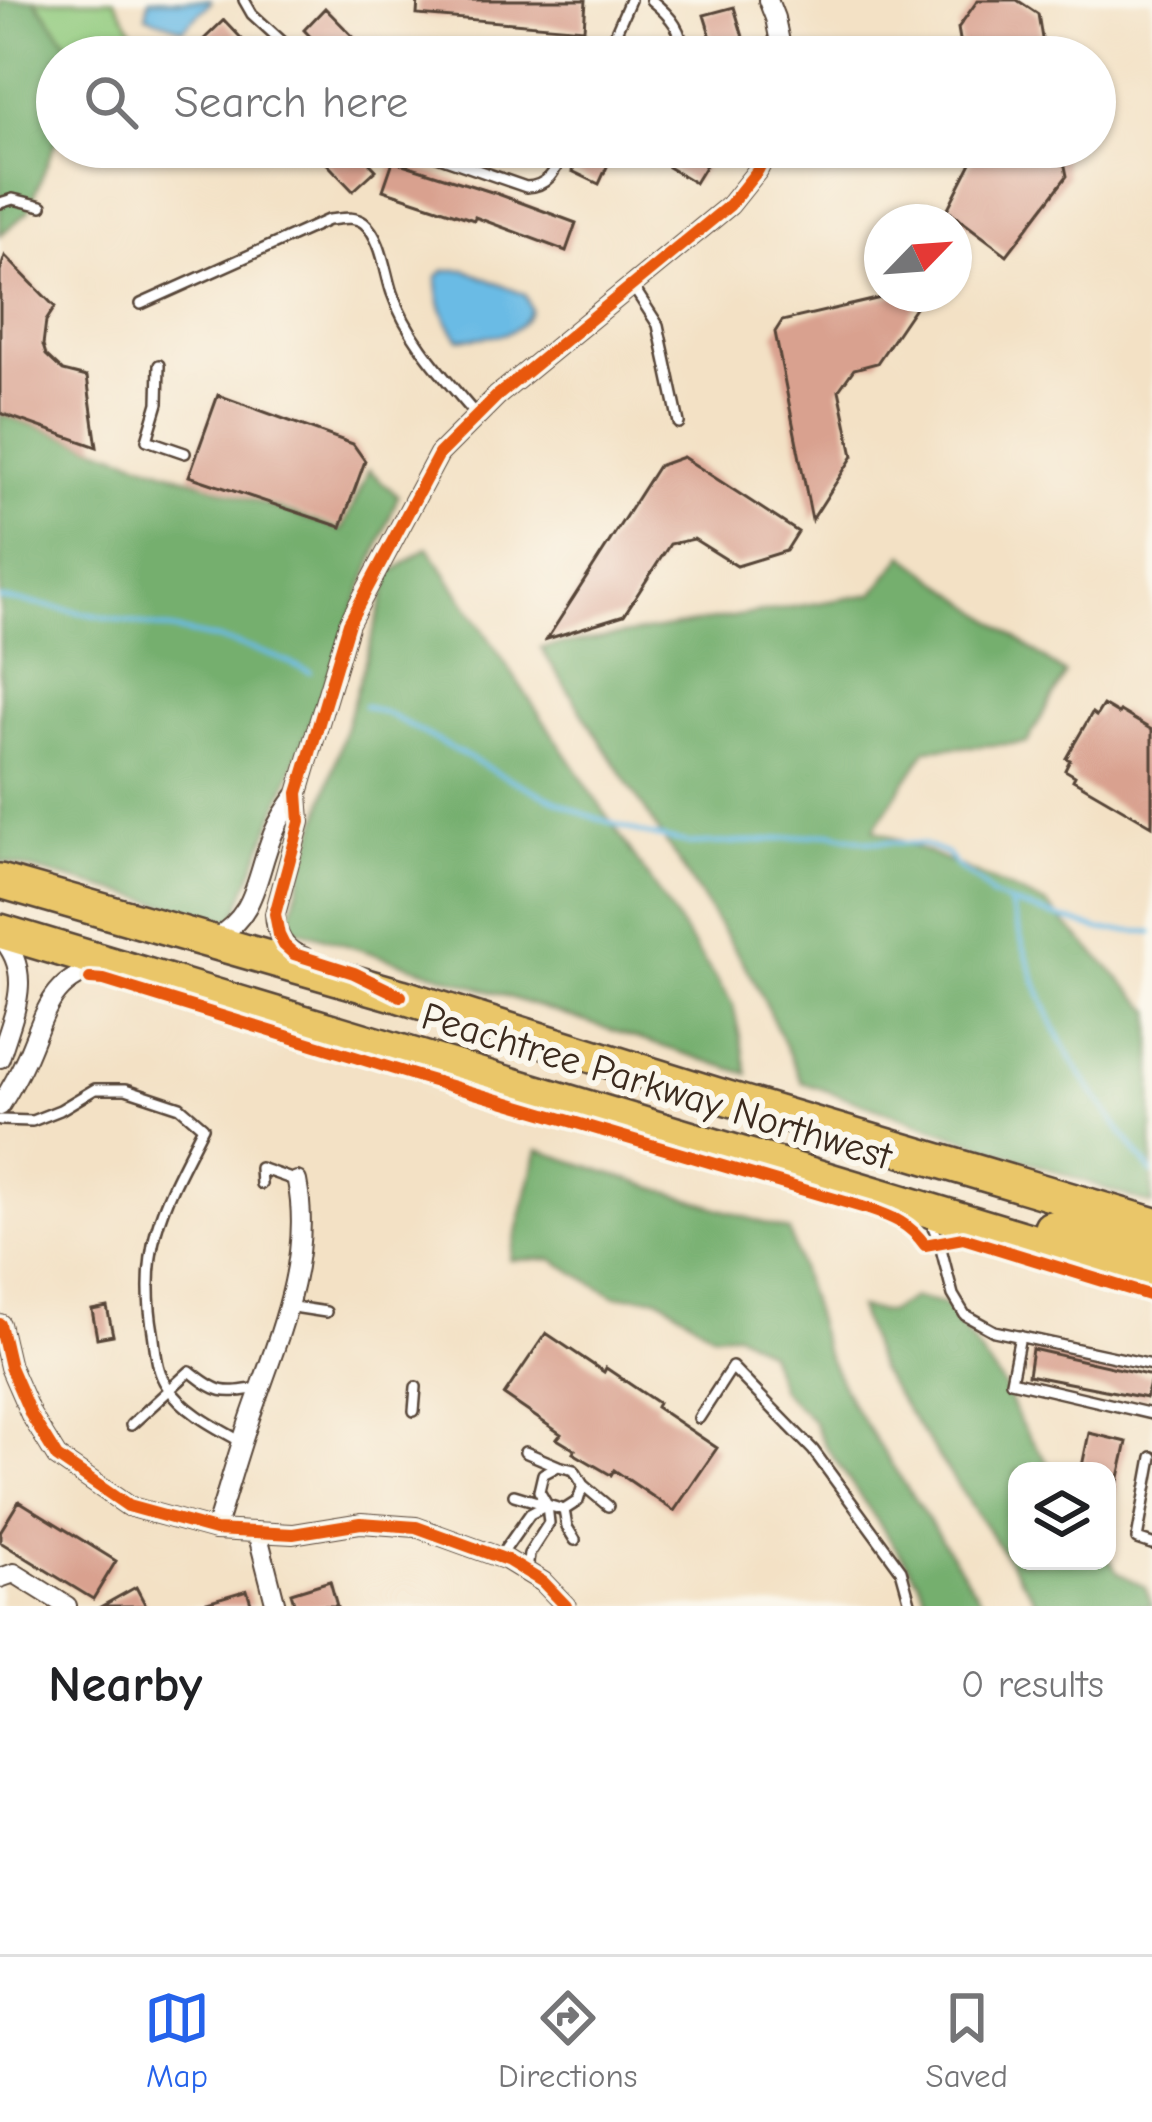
<!DOCTYPE html>
<html lang="en">
<head>
<meta charset="utf-8">
<style>
	:root { --surface:#fff; --page:#f2f2f2; --text:#202124; --muted:#757577; --line:#e0e0e0; --accent:#2563eb }
	body { margin:0; font-family:"Comic Neue",sans-serif; background:var(--page); color:var(--text) }
	.controls { position:absolute; right:36px; bottom:36px; display:grid; overflow:hidden; border-radius:24px; box-shadow:0 3px 9px #0004 }
	.controls button { width:108px; height:108px; display:grid; place-items:center; padding:0; border:0; border-bottom:3px solid var(--line); background:var(--surface); color:var(--text); font:60px sans-serif }
	.compass { position:absolute; left:864px; top:204px; width:108px; height:108px; border-radius:50%; background:var(--surface); box-shadow:0 3px 9px #0004; rotate:65deg }
	.list { margin:0; padding:0; list-style:none }
	h2 { display:flex; justify-content:space-between; align-items:center; height:156px; margin:0; padding:0 48px; font-size:51px }
	h2 small { font-size:39px; font-weight:400; color:var(--muted) }
	.icon { flex:none; width:66px; height:66px; fill:none; stroke:currentColor; stroke-width:2; stroke-linecap:round; stroke-linejoin:round }
	.map { position:relative; flex:none; width:1152px; height:1606px; overflow:hidden }
	.search { position:absolute; background:var(--surface); box-shadow:0 3px 9px #0004; left:36px; right:36px; top:36px; height:132px; display:flex; align-items:center; gap:30px; box-sizing:border-box; padding:0 42px; border-radius:66px; color:var(--muted); font-size:45px }
	.sheet { height:348px; background:var(--surface) }
	nav { display:flex; justify-content:space-around; align-items:center; box-sizing:border-box; height:168px; border-top:3px solid var(--line); background:var(--surface); font-size:33px; color:var(--muted) }
	nav a { display:grid; justify-items:center; gap:6px }
	nav .on { color:var(--accent) }
	.map>svg:first-child { display:block }
</style>
</head>
<body>
<div class="map">
<svg width="1152" height="1606" viewBox="0 0 1152 1606">
	<rect width="100%" height="100%" fill="#fbf7ec"/>
	<filter id="ink" filterUnits="userSpaceOnUse"><feTurbulence type="fractalNoise" baseFrequency=".00833" numOctaves="2"/><feDisplacementMap in="SourceGraphic" scale="24" xChannelSelector="R" yChannelSelector="G"/><feConvolveMatrix kernelMatrix="1 2 1 2 8 2 1 2 1" color-interpolation-filters="sRGB"/></filter>
	<filter id="wash" filterUnits="userSpaceOnUse"><feTurbulence type="fractalNoise" baseFrequency=".004" numOctaves="4" result="noise"/><feDisplacementMap in="SourceGraphic" scale="48" xChannelSelector="R" yChannelSelector="G"/><feGaussianBlur stdDeviation="2.7" result="paint"/><feColorMatrix in="noise" values="0 0 0 0 0 0 0 0 0 0 0 0 0 0 0 0 0 1.4 0 .05"/><feComposite in="paint" operator="in"/></filter>
	<g filter="url(#wash)">
		<rect width="100%" height="100%" fill="#f3e1c5"/>
		<path fill="#92cb7f" stroke="#667a4e" stroke-width="3" d="M35 0H114L143 47C120 49 101 57 78 57Z"/>
		<path fill="#75af6e" stroke="#586c46" stroke-width="3" d="M0 0H35L78 57H57V138L28 212 0 235Z
			M0 414 342 531 369 470 398 496 233 922 0 861Z
			M428 547 733 1005 748 1074 287 926 391 573Z
			M904 555 1065 674 1027 743 927 749 874 829 1047 905 1152 1011V1205L802 1082 753 978 541 648 873 594Z
			M538 1150 789 1231 825 1351 851 1403 985 1606H929L918 1580 825 1445 813 1421 781 1390 768 1352 737 1333 713 1334 658 1297 614 1296 552 1259 510 1260Z
			M913 1298 944 1304 1004 1386 1020 1423 1051 1468V1471H1017V1561H1107V1555L1117 1572 1145 1587 1152 1606H1039L879 1369 858 1308 887 1313Z"/>
		<path fill="#6abbe5" stroke="#527282" stroke-width="3" d="M149 0H210L211 2 183 29 146 16Z
			M445 270H466L525 295 531 309C519 340 488 336 459 339 444 319 437 302 437 277Z"/>
		<g fill="none" stroke-linecap="round" stroke-linejoin="round">
			<path stroke="#6abbe5" stroke-width="4.5" d="M0 599C44 604 86 614 130 622 198 635 246 641 310 672
				M364 706 388 714 499 774 582 813 644 834 691 844 752 842 832 833 866 841 922 844 947 854 957 867 980 883 992 896 1010 903 1101 930 1152 932
				M1010 904C1026 954 1041 1005 1067 1051 1091 1094 1123 1133 1152 1173"/>
		</g>
		<g id="blocks">
			<path fill="#d9a18f" d="M418 0H586L584 29 417 15Z
				M978 0H1017L1038 14 1045 57H963L958 28Z
				M734 7 749 57H717L704 15Z
				M325 8 373 57H330L304 30Z
				M224 20 259 57H217L202 41Z
				M543 40 578 57H535Z
				M634 40 670 57H626Z
				M311 147H354L376 170 353 191Z
				M584 147H616L599 184 572 171Z
				M680 147H717L695 183 668 167Z
				M979 147H1061L1067 176 1007 255 947 210Z
				M393 161 498 194 576 223 566 251 475 217 474 220 383 190Z
				M5 256 55 307 46 321 43 345 46 355 63 371 87 377 97 447 0 413V271Z
				M898 294H924L877 363 854 369 839 390 853 456 812 520 775 332 782 321Z
				M218 395 353 444 365 461 341 527 189 476Z
				M683 457 798 532 786 551 737 566 694 539 670 544 624 615 547 639 658 466Z
				M1103 705 1118 714 1120 711 1152 730V826L1073 780 1075 776 1065 770 1070 760 1066 758 1092 713 1096 716Z
				M107 1307 113 1335 97 1338 92 1310Z
				M546 1333 604 1372 606 1368 658 1403 656 1407 717 1448 674 1511 614 1470 611 1475 573 1453 575 1450 557 1439 561 1434 504 1395Z
				M1032 1349 1152 1376 1146 1398 1028 1375Z
				M1089 1433 1127 1442 1112 1508H1107V1471H1081Z
				M19 1501 116 1561 93 1599 0 1542V1532Z
				M330 1581 337 1606H295L291 1593Z
				M136 1587 146 1606H102Z
				M247 1590 252 1606H203V1603Z"/>
		</g>
	</g>
	<g filter="url(#ink)">
		<use href="#blocks" fill-opacity="0" stroke="#574537" stroke-width="3"/>
		<g fill="none" stroke-linecap="round" stroke-linejoin="round">
			<g stroke="#574537" stroke-width="14">
				<path id="lane" d="M244 0 252 14 299 57
					M651 0C672 17 683 31 684 57
					M605 57 630 0
					M411 147 526 187C551 186 556 168 566 147
					M0 203 13 199 42 206
					M632 285 658 325 679 423
					M141 304 328 220C340 219 354 215 364 223 382 238 385 273 392 293 408 340 445 378 477 416
					M159 365 158 403 147 440 185 453
					M0 1120 32 1121 60 1110 95 1089H126L180 1107 203 1127C165 1201 138 1245 153 1332 156 1351 156 1370 167 1386 186 1413 215 1427 242 1442
					M261 1184 260 1168 297 1181
					M931 1222 939 1241 953 1295 965 1315 994 1331 1152 1365
					M287 1306 326 1312
					M1020 1336 1011 1381 1152 1414
					M414 1411 416 1387
					M699 1418 732 1367 813 1450 901 1570 911 1606
					M131 1425 190 1371C218 1394 223 1394 259 1388
					M525 1452 558 1466
					M1152 1457 1137 1539 1152 1544
					M583 1485 608 1506
					M514 1495 564 1510 578 1501 583 1485 574 1470 558 1466 543 1474 539 1491 547 1505 549 1523 529 1554 527 1572
					M564 1510 567 1527 575 1540
					M499 1558 530 1514 547 1505"/>
			</g>
			<g stroke="#574537" stroke-width="22">
				<path id="street" d="M768 0 775 18 783 57
					M0 937C36 973 12 1017 0 1058
					M212 940C258 915 255 878 273 834 279 819 288 806 298 793
					M304 957C283 950 276 935 275 914L300 822 298 793 349 623 439 454 497 396 730 205 758 170 769 147
					M0 1106C10 1090 19 1074 27 1056 46 1013 50 979 102 967
					M0 1324 10 1367 31 1415 57 1457 128 1506 215 1530 293 1534 361 1523 416 1527 507 1560 543 1582 566 1606
					M215 1530C227 1492 238 1453 251 1415 277 1340 313 1261 297 1181
					M257 1532 276 1606
					M0 1578 14 1573 67 1606"/>
			</g>
			<g stroke="#574537" stroke-width="38">
				<path id="highway" d="M0 881 401 996 714 1094 1152 1224
					M0 931 1152 1277
					M1051 1228 1114 1239 1152 1249"/>
			</g>
			<use href="#lane" stroke="#fff" stroke-width="9"/>
			<use href="#street" stroke="#fff" stroke-width="18"/>
			<use href="#highway" stroke="#eac669" stroke-width="33"/>
			<g stroke="#fbf7ec" stroke-width="20">
				<path id="cycleway" d="M90 979 104 980 420 1077 869 1209C893 1217 910 1224 925 1245L963 1238 1152 1296
					M401 996 354 973 294 954 284 945 279 935 275 914 300 822 298 793 349 623 439 454 497 396 730 205 758 170 769 147
					M0 1324 10 1367 31 1415 57 1457 128 1506 215 1530 293 1534 361 1523 416 1527 507 1560 543 1582 566 1606"/>
			</g>
			<use href="#cycleway" stroke="#e8590c" stroke-width="12"/>
		</g>
	</g>
	<g text-anchor="middle" stroke-width="12" stroke-linejoin="round" paint-order="stroke">
		<g font-size="39" fill="#3b2a1e" stroke="#fbf7ec">
			<text transform="translate(657 1085) rotate(17)" y="14">Peachtree Parkway Northwest</text>
		</g>
	</g>
</svg>
<div class="controls">
<button><svg class="icon" aria-label="layers" viewBox="0 0 24 24"><path d="M12 4l9 5-9 5-9-5zM3 14l9 5 9-5"/></svg></button>
</div>
<svg class="compass" viewBox="-18 -18 36 36"><path d="M0-13l5 13h-10z" fill="#e53935"/><path d="M0 13l5-13h-10z" fill="#757577"/></svg>
<div class="search"><svg class="icon" aria-label="search" viewBox="0 0 24 24"><circle cx="10" cy="10" r="6"/><path d="M15 15l6 6"/></svg>Search here</div>
</div>
<section class="sheet">
<h2>Nearby<small>0 results</small></h2>
<ul class="list">
</ul>
</section>
<nav>
<a class="on"><svg class="icon" aria-label="map" viewBox="0 0 24 24"><path d="M3 6l6-2 6 2 6-2v14l-6 2-6-2-6 2zM9 4v14M15 6v14"/></svg>Map</a>
<a><svg class="icon" aria-label="directions" viewBox="0 0 24 24"><path d="M12 3l9 9-9 9-9-9zM9 14v-3h6M13 9l2 2-2 2"/></svg>Directions</a>
<a><svg class="icon" aria-label="saved" viewBox="0 0 24 24"><path d="M7 4h10v16l-5-4-5 4z"/></svg>Saved</a>
</nav>
</body>
</html>
